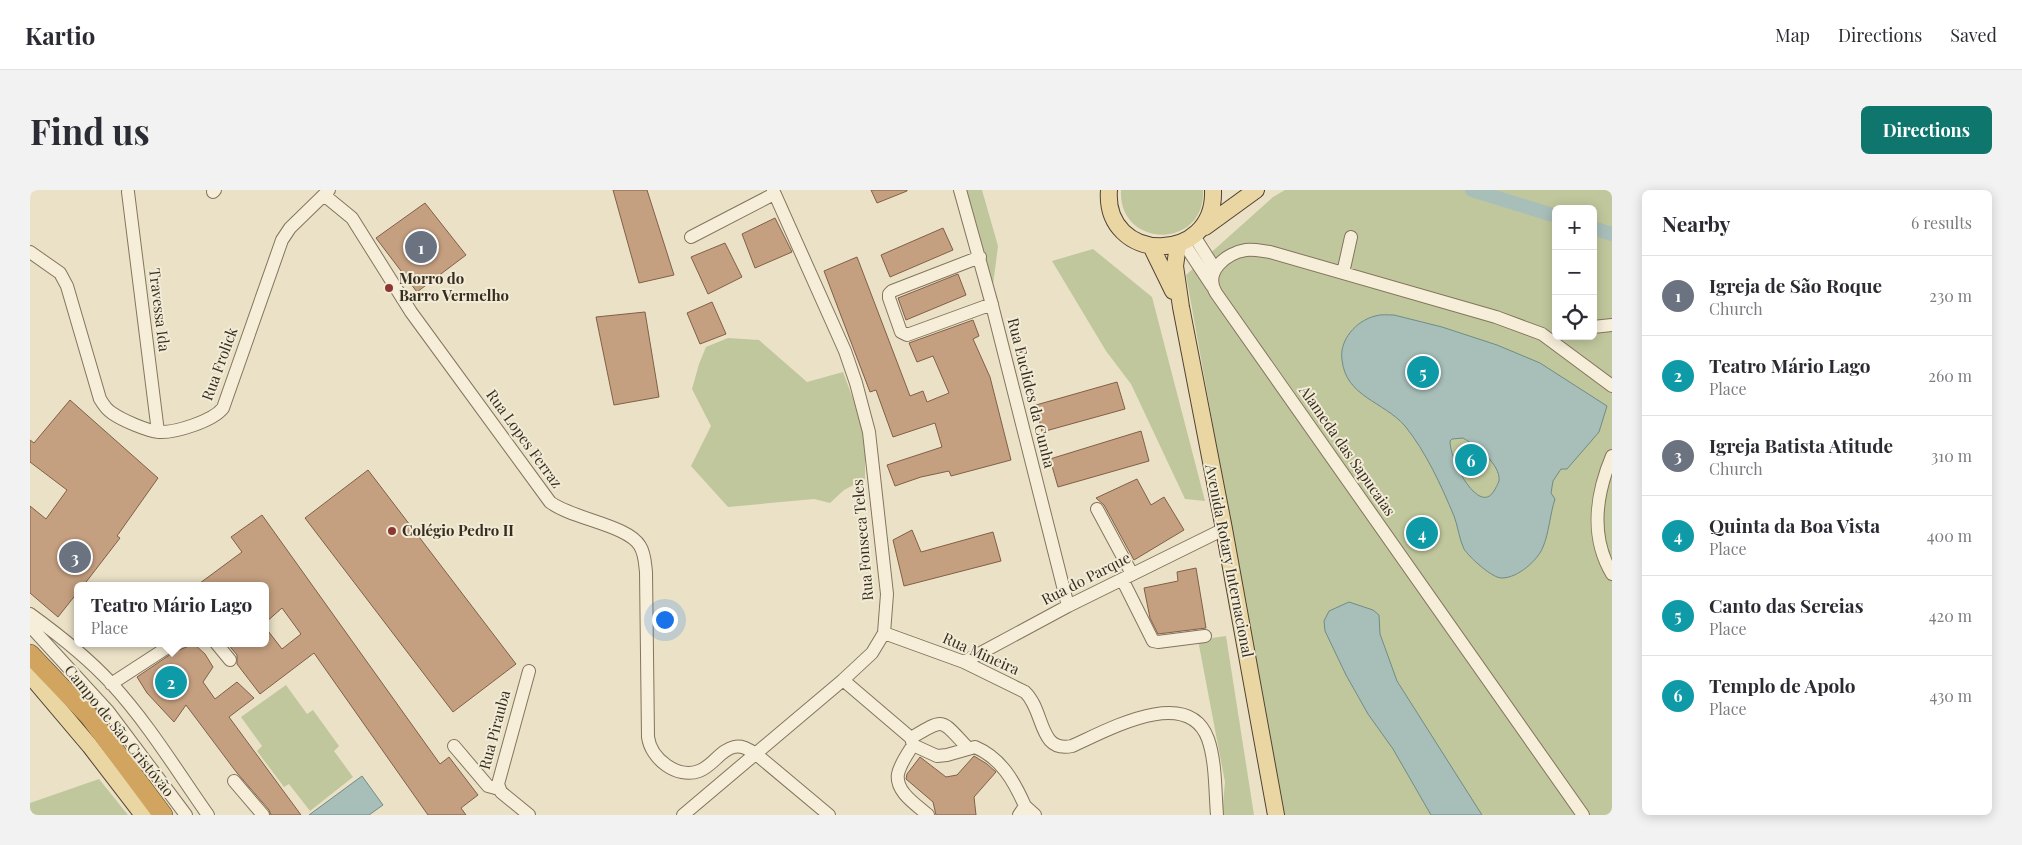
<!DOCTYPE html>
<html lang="en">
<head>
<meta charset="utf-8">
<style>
	:root { --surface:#fff; --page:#f2f2f3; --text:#2b2b33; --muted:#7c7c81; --line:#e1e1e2; --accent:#0f766e }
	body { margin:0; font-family:"Playfair Display",serif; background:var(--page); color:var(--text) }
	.controls { position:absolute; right:15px; top:15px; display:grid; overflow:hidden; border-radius:8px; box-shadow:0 2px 12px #0003 }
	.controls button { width:45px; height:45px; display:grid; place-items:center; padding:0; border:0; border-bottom:1px solid var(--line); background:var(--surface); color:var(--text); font:25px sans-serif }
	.you { position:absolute; left:634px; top:429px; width:18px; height:18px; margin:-12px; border:4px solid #fff; border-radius:50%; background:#1a73e8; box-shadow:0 0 0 8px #1a73e833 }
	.badge { display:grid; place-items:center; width:32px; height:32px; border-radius:50%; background:var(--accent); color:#fff; font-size:16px; font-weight:700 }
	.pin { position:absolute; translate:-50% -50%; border:2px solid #fff; box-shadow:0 1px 5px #0006 }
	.popup { position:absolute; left:44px; top:392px; width:195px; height:65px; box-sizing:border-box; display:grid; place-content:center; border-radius:8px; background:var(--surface); filter:drop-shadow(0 1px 4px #0005); font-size:16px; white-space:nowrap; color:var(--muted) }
	.popup b { font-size:19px; color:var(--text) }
	.popup::after { content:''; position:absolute; left:50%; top:100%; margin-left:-10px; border:10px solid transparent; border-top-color:var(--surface) }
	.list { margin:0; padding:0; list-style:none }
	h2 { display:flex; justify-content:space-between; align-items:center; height:65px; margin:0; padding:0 20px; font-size:21px }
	h2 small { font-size:16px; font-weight:400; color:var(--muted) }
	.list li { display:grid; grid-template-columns:32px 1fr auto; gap:15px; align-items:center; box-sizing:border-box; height:80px; padding:0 20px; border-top:1px solid var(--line) }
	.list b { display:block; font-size:19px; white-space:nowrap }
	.list p { margin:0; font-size:16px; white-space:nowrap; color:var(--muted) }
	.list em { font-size:16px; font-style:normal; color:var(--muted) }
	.icon { flex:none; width:28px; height:28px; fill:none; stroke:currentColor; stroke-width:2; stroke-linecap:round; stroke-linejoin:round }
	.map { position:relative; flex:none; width:1582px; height:625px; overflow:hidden; border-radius:8px }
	header { display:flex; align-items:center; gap:30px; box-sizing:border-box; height:70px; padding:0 25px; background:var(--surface); border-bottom:1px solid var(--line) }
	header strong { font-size:24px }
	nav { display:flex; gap:28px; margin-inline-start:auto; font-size:18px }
	.intro { display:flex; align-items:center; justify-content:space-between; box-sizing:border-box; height:120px; padding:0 30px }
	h1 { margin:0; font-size:35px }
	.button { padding:12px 22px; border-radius:8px; background:var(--accent); color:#fff; font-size:18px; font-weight:700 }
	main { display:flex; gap:30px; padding:0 30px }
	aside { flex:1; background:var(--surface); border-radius:8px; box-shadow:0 2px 12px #0003 }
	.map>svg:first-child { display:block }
</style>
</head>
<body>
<header>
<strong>Kartio</strong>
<nav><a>Map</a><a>Directions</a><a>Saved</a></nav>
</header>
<div class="intro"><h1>Find us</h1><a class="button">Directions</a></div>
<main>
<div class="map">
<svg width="1582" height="625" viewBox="0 0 1582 625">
	<rect width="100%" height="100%" fill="#eae1c7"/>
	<path fill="#c0c79c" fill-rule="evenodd" d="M928 0H952L968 56 961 111Z
		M1091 0H1173C1176 60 1088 59 1091 0Z
		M1255 0H1582V625H1253L1156 85 1243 7ZM1526 19H1563V146H1526Z
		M1063 59 1122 107 1175 311 1155 309 1101 194 1076 161 1022 71Z
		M698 148 729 150 777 192 813 182 835 241V289L814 300 800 313 784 309 698 317 661 276 681 236 662 199 669 174 676 157Z
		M1196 446 1224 625H1192L1195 592 1168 450Z
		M256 495 277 524 283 520 309 556 304 561 323 587 280 621 259 594 254 597 227 561 232 556 211 527Z
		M69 589 98 625H0V613Z"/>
	<path fill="#a8beb9" stroke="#6f8c86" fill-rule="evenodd" d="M1364 125 1412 137 1467 155 1510 173 1577 216 1569 242 1537 279H1531L1523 291 1521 303 1525 309C1520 324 1519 343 1513 357 1508 370 1488 388 1472 388 1463 389 1439 367 1434 359 1429 349 1428 336 1424 326 1411 295 1396 262 1375 236 1353 211 1316 207 1312 170 1309 150 1326 131 1345 126 1351 124 1358 125 1364 125ZM1433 248C1445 255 1471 274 1469 291 1468 294 1465 299 1464 301 1453 319 1436 294 1431 284 1426 275 1420 261 1420 251L1422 249Z
		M1319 412 1343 420 1349 425 1350 444 1367 491 1452 625H1401L1363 559 1338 524 1316 485 1295 441 1294 431 1299 421Z
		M332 586 353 615 339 625H279Z"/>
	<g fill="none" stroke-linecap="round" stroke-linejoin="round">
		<path stroke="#a8beb9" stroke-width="14" d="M1442 0 1526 26
			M1563 38 1582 44"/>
	</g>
	<path fill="#c5a080" stroke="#816046" d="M583 0H617L644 85 609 93Z
		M841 0H877V1L847 13Z
		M395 13 436 65 387 102 346 48Z
		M745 28 762 62 725 78 712 44Z
		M913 38 923 60 860 87 851 65Z
		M695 53 712 87 678 104 661 67Z
		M827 67 880 206 893 201 897 212 919 203 903 166 887 172 879 153 943 130 949 146 943 149 960 187 981 270 921 286 919 281 891 287 865 296 857 275 912 257 905 233 863 247 846 200 840 202 794 81Z
		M928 84 936 105 876 130 868 108Z
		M682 112 696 144 670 154 657 123Z
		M615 122 629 207 584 215 566 127Z
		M1087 192 1095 219 1012 242 1006 215Z
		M40 210 128 288 87 346 90 348 53 396H47V403L28 427 0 403V316L16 329 37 300 0 272V250L4 253Z
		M1111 241 1119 271 1028 297 1020 269Z
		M338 280 486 474 423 522 275 328Z
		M1107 289 1121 315 1134 307 1154 340 1104 370 1074 315 1066 308Z
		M232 325 410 574 419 567 448 605 431 618 436 625H398L284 463 230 504 207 474V465L197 453H235V437L252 459 271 444 252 418 235 433V396H166L212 362 201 347Z
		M882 340 891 362 963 342 971 371 874 396 863 350Z
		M1166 378 1176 438 1128 444 1120 428 1114 398 1148 391 1147 382Z
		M164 454 175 464 183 477 173 492 185 509 207 492 224 508 199 527 271 625H241L239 620 207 583 156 515 144 532 117 503 107 487 144 462Z
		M944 566 957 574 966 582 944 607 946 625H906L903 612 876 589 877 584 890 567 916 587 927 585Z"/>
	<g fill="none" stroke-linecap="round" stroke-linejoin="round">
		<g stroke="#84745e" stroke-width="14">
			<path id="minor" d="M930 0 961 111 1038 416
				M98 2 128 242
				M183 2 185 0
				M294 5 322 28 381 122 520 312C542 329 598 335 610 356 615 364 615 374 616 382L618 547C621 569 647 589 669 581 683 576 690 560 704 557 713 555 719 560 726 564L799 625
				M1164 46 1185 79
				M661 47 744 4
				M1153 52 1182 96
				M0 62 30 83 37 96 70 209C73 214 77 220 82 223 92 230 117 241 129 242 145 243 183 231 193 218L252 50 260 38 299 0
				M950 67 862 101 859 104V108L871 142 877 145 962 114
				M1313 83 1321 47
				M1563 137 1582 135
				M1582 266C1566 304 1560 347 1582 384
				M1067 319 1102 384
				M1092 389 1123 451 1128 452 1175 446
				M0 424C29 445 57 467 81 493 118 533 147 581 178 625
				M0 436 78 521 156 625
				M854 443 934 472 995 502C1015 521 1008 563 1042 556 1076 541 1158 494 1178 549 1186 572 1185 601 1187 625
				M186 453 200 470
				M934 472 1038 416 1194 339
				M813 490 881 548 883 555C878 563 870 574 868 584 865 602 887 615 898 625
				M81 494 144 453
				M881 548C916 527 910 529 938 558
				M883 555 907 566 917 565 945 557C971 568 984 591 995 616L989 625
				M424 556 458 596 469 599
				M204 591 233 625
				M995 616 1005 625
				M499 625 471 602 468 594 499 481
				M653 625 813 490 842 463 854 443 857 404 839 242 826 193 815 161 743 0
				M1553 625 1186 103C1173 82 1196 63 1216 60 1224 59 1232 61 1240 62L1466 127 1512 144 1582 196"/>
		</g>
		<g stroke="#524232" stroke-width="18">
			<path id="major" d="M1079 0C1073 74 1186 76 1183 0
				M1175 37 1226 0
				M1148 55 1145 76 1151 117 1194 339 1246 625
				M1121 56 1143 101
				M0 485 60 556 113 625"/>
		</g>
		<g stroke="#524232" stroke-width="20">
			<path id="highway" d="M0 464 60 527 133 625"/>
		</g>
		<use href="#minor" stroke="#f6eed9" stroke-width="12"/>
		<use href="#major" stroke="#e9d6a3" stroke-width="16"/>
		<use href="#highway" stroke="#d1a460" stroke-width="19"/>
	</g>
	<g fill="#8d3734" stroke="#f2ebd6" stroke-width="2">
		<circle cx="359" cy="98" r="5"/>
		<circle cx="362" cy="341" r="5"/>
	</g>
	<g text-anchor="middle" stroke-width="4" stroke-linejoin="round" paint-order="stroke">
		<g font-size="15" font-weight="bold" fill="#362c20" stroke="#f2ebd6" text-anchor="start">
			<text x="369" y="94">Morro do<tspan x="369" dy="17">Barro Vermelho</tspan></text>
			<text x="372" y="346">Colégio Pedro II</text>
		</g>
		<g font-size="15" fill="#362c20" stroke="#f2ebd6">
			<text transform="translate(129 120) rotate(83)" y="5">Travessa Ida</text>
			<text transform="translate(190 174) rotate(-70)" y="5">Rua Frolick</text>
			<text transform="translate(1001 203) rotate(76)" y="5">Rua Euclides da Cunha</text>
			<text transform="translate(494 249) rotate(54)" y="5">Rua Lopes Ferraz</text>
			<text transform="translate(1317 261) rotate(55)" y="5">Alameda das Sapucaias</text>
			<text transform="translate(833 350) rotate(-95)" y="5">Rua Fonseca Teles</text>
			<text transform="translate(1199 371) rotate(79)" y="5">Avenida Rotary Internacional</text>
			<text transform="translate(1056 389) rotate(-27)" y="5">Rua do Parque</text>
			<text transform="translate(951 464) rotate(24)" y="5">Rua Mineira</text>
			<text transform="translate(465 540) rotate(-75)" y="5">Rua Pirauba</text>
			<text transform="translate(89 541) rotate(51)" y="5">Campo de São Cristóvão</text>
		</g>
	</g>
</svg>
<div class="controls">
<button>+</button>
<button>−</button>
<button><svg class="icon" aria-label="locate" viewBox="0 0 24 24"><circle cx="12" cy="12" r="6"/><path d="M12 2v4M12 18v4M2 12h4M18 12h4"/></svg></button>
</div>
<div class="you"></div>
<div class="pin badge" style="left:391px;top:57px;background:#6b7280">1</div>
<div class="pin badge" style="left:141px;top:492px;background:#0f9aa8">2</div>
<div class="popup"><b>Teatro Mário Lago</b>Place</div>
<div class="pin badge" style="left:45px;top:367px;background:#6b7280">3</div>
<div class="pin badge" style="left:1392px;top:343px;background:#0f9aa8">4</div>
<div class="pin badge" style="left:1393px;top:182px;background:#0f9aa8">5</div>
<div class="pin badge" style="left:1441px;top:270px;background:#0f9aa8">6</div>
</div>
<aside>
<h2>Nearby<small>6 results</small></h2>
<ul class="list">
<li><span class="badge" style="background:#6b7280">1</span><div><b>Igreja de São Roque</b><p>Church</p></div><em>230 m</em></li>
<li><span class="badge" style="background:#0f9aa8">2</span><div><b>Teatro Mário Lago</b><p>Place</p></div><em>260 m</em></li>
<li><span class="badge" style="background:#6b7280">3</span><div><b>Igreja Batista Atitude</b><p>Church</p></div><em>310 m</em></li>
<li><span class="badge" style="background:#0f9aa8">4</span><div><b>Quinta da Boa Vista</b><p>Place</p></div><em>400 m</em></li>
<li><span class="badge" style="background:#0f9aa8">5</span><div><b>Canto das Sereias</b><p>Place</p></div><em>420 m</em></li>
<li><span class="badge" style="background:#0f9aa8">6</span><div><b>Templo de Apolo</b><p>Place</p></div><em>430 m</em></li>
</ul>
</aside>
</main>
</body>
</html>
